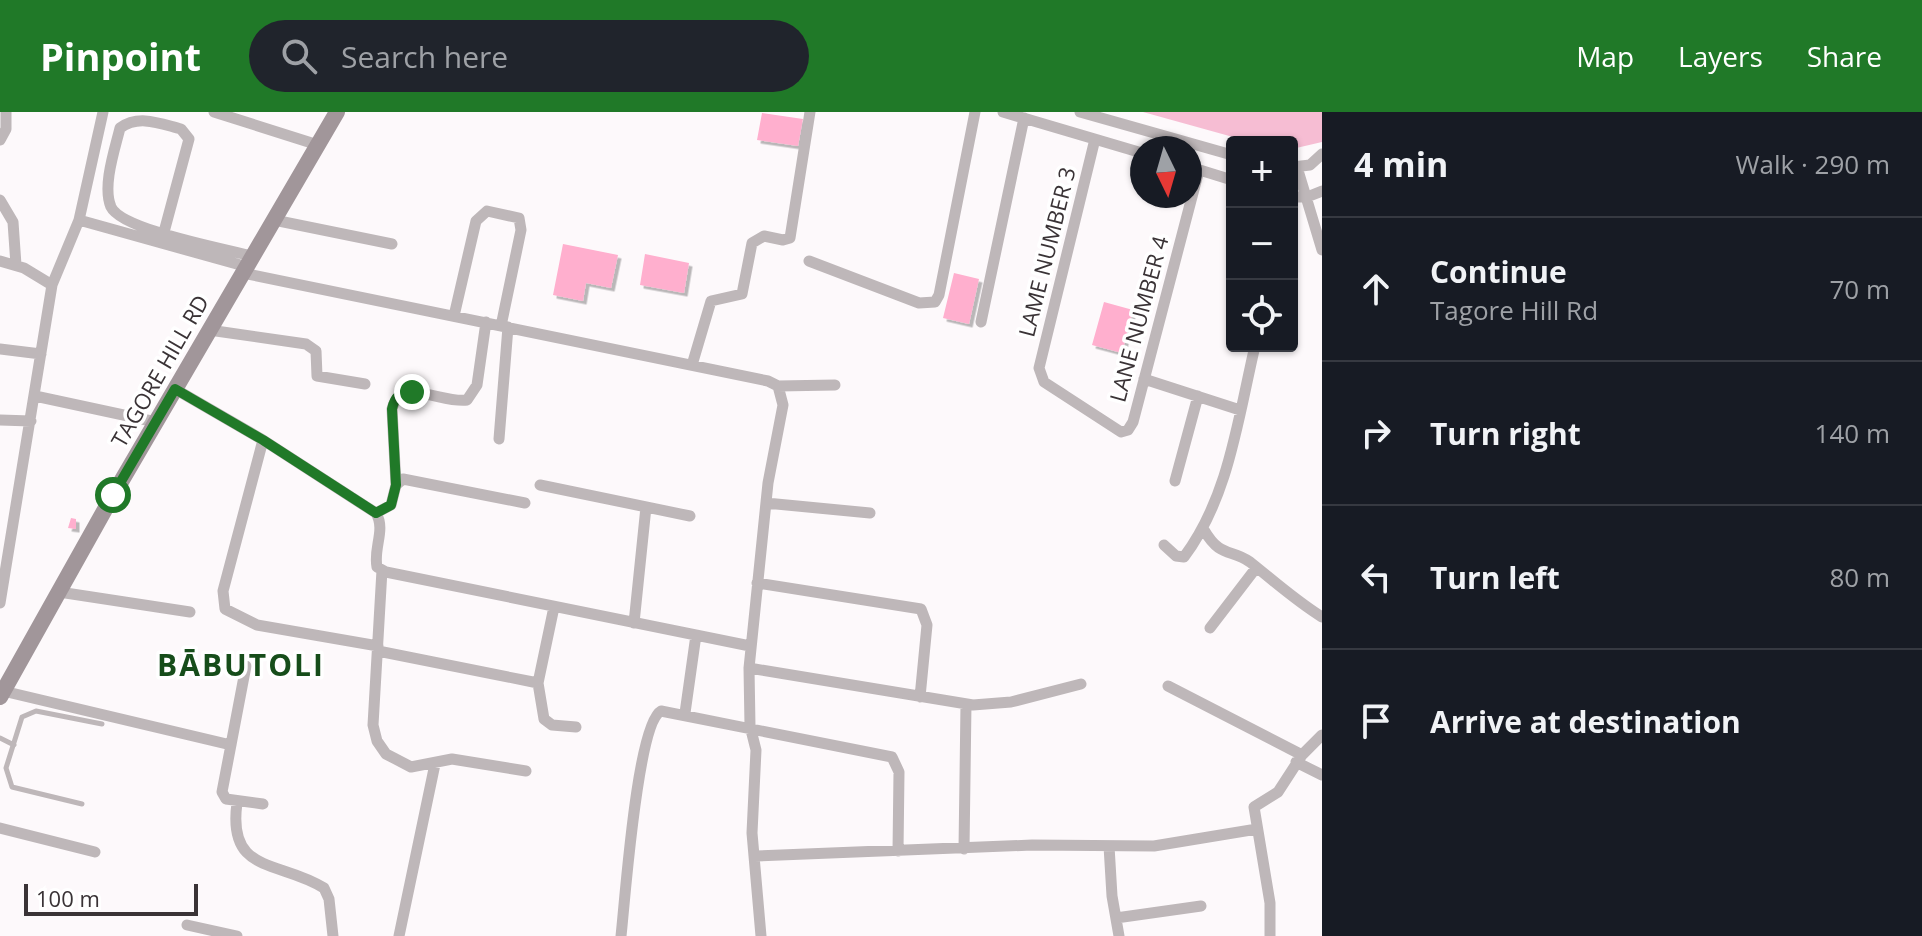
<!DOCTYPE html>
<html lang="en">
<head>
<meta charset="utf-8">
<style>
	:root { --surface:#171b24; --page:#20242c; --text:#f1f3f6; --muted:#9ea1a6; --line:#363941; --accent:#207928 }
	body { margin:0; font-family:"Open Sans",sans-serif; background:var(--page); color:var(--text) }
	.controls { position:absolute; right:24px; top:24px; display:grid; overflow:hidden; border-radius:8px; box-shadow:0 2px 6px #0004 }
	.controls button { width:72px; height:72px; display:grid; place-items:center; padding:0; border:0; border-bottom:2px solid var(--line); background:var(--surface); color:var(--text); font:40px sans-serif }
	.compass { position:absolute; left:1130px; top:24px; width:72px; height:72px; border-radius:50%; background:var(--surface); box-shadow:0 2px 6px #0004; rotate:175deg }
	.scale { position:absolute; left:24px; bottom:20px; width:174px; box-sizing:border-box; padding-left:8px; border:4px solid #3a3336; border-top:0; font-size:22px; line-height:28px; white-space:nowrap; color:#3a3336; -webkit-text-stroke:6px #fff; paint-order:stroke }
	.stop { position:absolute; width:24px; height:24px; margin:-18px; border:6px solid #207928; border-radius:50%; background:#fff }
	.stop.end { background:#207928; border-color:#fff; box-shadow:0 2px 8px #0008 }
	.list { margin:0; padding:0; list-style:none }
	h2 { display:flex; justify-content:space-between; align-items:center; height:104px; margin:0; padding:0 32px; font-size:34px }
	h2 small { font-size:26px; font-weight:400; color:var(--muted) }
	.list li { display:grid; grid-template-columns:52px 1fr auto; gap:24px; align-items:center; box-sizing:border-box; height:144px; padding:0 32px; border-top:2px solid var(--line) }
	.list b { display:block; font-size:30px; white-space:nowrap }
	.list p { margin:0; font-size:26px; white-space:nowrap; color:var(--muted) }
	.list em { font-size:26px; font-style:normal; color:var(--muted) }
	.icon { flex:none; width:44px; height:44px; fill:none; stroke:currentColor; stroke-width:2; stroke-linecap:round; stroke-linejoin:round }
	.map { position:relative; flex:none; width:1322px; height:824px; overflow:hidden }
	header { display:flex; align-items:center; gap:48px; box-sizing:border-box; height:112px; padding:0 40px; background:var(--accent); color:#fff }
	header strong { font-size:38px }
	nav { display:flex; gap:44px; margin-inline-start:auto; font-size:28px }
	.search { width:560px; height:72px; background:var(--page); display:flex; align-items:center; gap:20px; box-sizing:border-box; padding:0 28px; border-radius:44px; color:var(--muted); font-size:30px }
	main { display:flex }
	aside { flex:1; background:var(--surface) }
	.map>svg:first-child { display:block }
</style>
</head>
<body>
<header>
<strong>Pinpoint</strong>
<div class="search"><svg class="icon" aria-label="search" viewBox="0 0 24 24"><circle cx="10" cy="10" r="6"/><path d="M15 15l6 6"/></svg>Search here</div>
<nav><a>Map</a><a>Layers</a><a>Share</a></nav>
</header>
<main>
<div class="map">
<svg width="1322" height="824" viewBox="0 0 1322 824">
	<defs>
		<filter id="shadow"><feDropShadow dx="3.5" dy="3.5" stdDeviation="0" flood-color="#0004"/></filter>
	</defs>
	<rect width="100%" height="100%" fill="#fdf9fb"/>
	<path fill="#f6bdd3" d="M1143 0H1322V30L1292 37V30H1251Z"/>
	<path fill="#ffafce" filter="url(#shadow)" d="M762 1 803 7 798 34 757 28Z
		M563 132 618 143 611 176 586 171 583 189 553 183Z
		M645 142 689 151 684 181 640 173Z
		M954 161 979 167 969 212 943 206Z
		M1104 190 1133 198 1122 241 1092 233Z
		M71 406 76 407V417L68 416Z"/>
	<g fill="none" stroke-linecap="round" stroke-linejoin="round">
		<path stroke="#beb7b9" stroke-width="5" d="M0 626 14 633
			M82 692 12 675 6 656 22 605 36 599 102 612"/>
		<path stroke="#beb7b9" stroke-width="11" d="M103 0 79 108 244 154
			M214 0 318 33
			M1003 0 1142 41
			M1080 0 1232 43
			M1095 27 1039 256 1044 270 1121 320 1128 318 1133 310 1199 58
			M0 28 6 17V0
			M1190 55 1232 68
			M1293 55 1310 53 1322 42
			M1297 55 1322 138
			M1292 85H1307L1322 79
			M0 88 13 110 16 153
			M274 108 392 132
			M164 120 189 27 181 17C161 12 139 2 120 16 115 37 102 74 111 95 122 118 225 137 251 144
			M0 149 24 156 52 173 79 108
			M809 149 919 191 935 190 939 183 975 0
			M243 161 768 269 778 274 783 293 768 371 749 556 750 614 756 638 752 721 761 824
			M454 204 476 109 487 99 519 106 521 118 501 214
			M981 210 1024 6
			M209 218 306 232 316 239 317 264 365 272
			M0 237 41 242
			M692 253 711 189 742 182 752 131 764 124 783 128 790 126 810 0
			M1144 267 1240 298
			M778 274 835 273
			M175 277 263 328 376 401C386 418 373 436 377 455L386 460 750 534
			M35 284 156 310
			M0 308 31 309
			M499 327 508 215
			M263 328 223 479 225 497 257 513 378 534
			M1175 369 1198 284
			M396 373 392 297C400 264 443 292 467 288L477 273 486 210
			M540 373 690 404
			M766 391 870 401
			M376 401 391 393 396 373 403 367 525 391
			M1204 418C1221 447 1231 436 1250 450 1274 469 1296 489 1322 505
			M1164 433 1176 444 1184 445C1229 385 1238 306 1255 234
			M382 458 373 613 377 629 386 642 411 655 452 647 526 659
			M757 471 921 497 927 513 920 585
			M59 480 190 500
			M0 491 52 173
			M634 511 646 395
			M1210 516 1256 456
			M378 539 538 571 554 495
			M246 554 222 680 226 687 263 692
			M749 556 973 593 1011 590 1081 572
			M538 571 544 607 552 613 576 615
			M1168 574 1302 643
			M3 579 231 633
			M685 601 696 523
			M1296 650 1322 663
			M237 691C227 763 280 748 324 776L329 787 333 824
			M0 716 95 740
			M1109 734 1112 784 1119 824
			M964 737 966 592
			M755 744 1032 733 1154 734 1257 717
			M1116 806 1201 794
			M187 813 237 824
			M399 824 435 652
			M621 824C625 789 637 612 661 599L892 645 899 660 898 739
			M1270 824V791L1254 695 1278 680 1302 643 1322 623"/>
		<path stroke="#a1969a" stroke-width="16" d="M0 585 108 392 337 0"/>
	</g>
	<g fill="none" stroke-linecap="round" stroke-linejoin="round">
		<path stroke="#207928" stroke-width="10" d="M113 383 175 277 263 328 376 401 391 393 396 373 392 297C395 284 399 281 412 280"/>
	</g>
	<g text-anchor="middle" stroke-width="7" stroke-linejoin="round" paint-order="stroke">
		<g font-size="22" fill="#3a3336" stroke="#fff">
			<text transform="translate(1047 140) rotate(-76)" y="8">LAME NUMBER 3</text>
			<text transform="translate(1139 207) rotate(-75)" y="8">LANE NUMBER 4</text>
			<text transform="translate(160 259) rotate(-60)" y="8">TAGORE HILL RD</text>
		</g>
		<g font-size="30" font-weight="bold" letter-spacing="2" fill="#164d1a" stroke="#fff">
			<text x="241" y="564">BĀBUTOLI</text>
		</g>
	</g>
</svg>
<div class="controls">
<button>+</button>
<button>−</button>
<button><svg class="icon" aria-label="locate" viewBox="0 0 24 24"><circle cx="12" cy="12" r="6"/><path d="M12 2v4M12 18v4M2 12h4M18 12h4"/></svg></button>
</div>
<svg class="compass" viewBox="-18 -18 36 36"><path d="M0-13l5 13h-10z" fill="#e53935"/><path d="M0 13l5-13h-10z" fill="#9ea1a6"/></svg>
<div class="scale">100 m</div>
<div class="stop" style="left:113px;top:383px"></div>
<div class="stop end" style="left:412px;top:280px"></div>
</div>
<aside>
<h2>4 min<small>Walk · 290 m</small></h2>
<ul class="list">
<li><svg class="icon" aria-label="ahead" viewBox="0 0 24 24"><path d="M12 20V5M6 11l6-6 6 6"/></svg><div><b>Continue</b><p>Tagore Hill Rd</p></div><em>70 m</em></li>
<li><svg class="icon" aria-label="right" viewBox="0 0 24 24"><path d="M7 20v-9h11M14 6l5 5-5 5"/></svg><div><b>Turn right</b></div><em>140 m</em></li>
<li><svg class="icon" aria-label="left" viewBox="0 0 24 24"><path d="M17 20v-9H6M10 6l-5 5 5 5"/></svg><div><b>Turn left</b></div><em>80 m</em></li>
<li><svg class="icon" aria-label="arrive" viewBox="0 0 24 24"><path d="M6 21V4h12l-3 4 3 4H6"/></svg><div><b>Arrive at destination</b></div></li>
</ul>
</aside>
</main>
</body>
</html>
